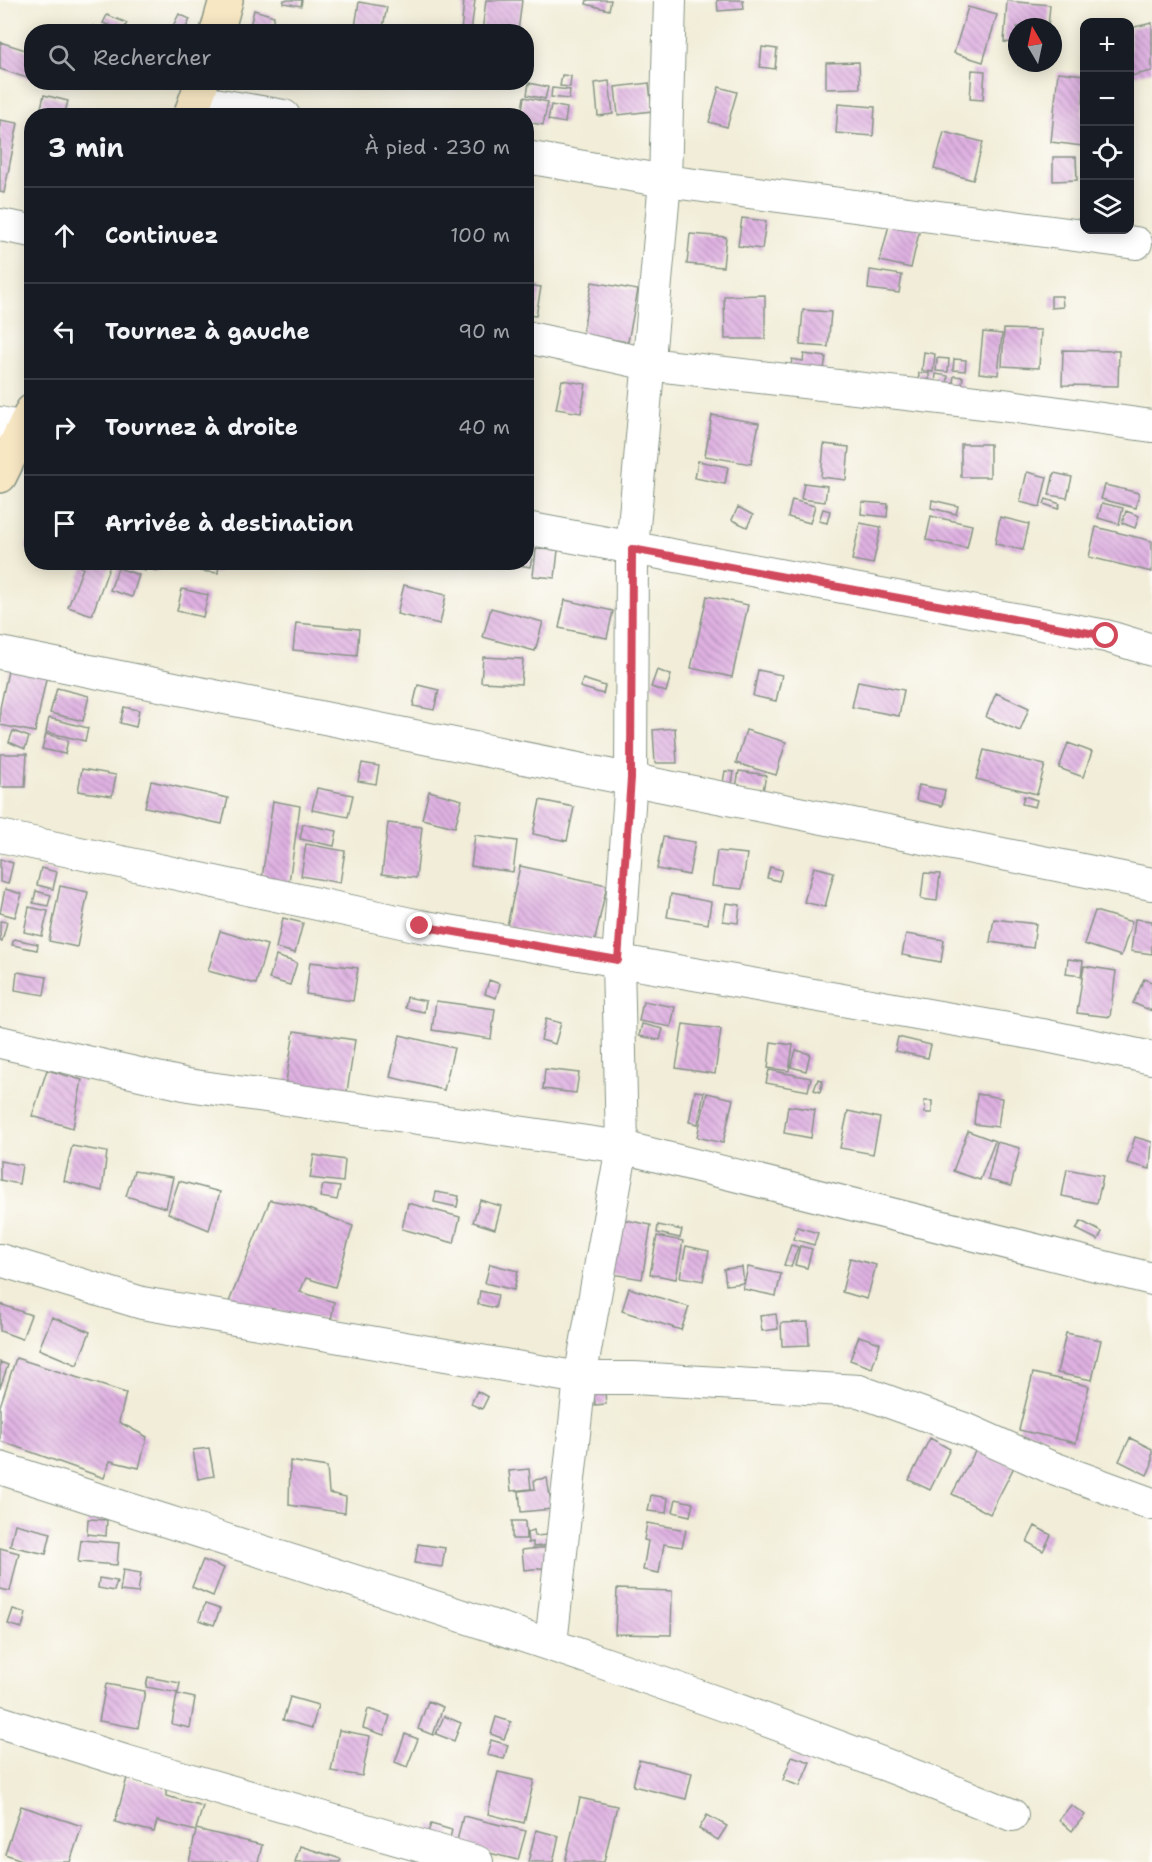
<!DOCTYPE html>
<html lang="fr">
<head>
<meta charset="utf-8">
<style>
	:root { --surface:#171b24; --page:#20242c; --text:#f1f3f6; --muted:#9ea1a6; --line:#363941 }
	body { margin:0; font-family:"Shantell Sans",sans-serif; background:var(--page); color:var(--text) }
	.controls { position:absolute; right:18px; top:18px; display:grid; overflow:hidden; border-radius:12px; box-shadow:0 3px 15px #0003 }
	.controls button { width:54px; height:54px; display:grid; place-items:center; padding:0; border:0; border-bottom:2px solid var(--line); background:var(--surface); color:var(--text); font:30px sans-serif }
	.compass { position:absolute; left:1008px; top:18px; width:54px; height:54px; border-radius:50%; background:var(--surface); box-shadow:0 3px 15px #0003; rotate:351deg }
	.stop { position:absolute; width:18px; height:18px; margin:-14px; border:4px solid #d1495b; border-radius:50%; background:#fff }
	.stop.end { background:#d1495b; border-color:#fff; box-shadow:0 2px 6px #0008 }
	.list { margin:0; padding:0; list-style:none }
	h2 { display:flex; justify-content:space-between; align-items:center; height:78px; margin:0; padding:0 24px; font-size:26px }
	h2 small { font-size:20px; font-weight:400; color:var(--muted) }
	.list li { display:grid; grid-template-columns:39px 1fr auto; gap:18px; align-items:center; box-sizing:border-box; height:96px; padding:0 24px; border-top:2px solid var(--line) }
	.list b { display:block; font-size:22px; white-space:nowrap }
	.list em { font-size:20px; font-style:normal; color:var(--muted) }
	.icon { flex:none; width:33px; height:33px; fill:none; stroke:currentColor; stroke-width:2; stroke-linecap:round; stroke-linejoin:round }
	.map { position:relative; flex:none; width:1152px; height:1862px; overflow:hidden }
	.search { position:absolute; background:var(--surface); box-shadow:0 3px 15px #0003; left:24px; top:24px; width:510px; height:66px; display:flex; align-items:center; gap:15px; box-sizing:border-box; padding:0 21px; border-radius:24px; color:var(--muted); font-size:22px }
	.panel { position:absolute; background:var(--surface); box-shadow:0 3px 15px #0003; left:24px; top:108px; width:510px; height:462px; border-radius:24px }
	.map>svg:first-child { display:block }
</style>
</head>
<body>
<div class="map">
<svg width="1152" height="1862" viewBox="0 0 1152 1862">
	<defs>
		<pattern id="building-back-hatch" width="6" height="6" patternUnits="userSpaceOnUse" patternTransform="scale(1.5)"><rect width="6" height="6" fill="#dfb1e2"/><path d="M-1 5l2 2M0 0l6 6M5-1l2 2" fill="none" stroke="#b491b8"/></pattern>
	</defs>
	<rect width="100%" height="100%" fill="#fdfcf7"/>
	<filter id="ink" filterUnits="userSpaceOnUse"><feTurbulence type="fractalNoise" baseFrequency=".0167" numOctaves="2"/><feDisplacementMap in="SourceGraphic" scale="12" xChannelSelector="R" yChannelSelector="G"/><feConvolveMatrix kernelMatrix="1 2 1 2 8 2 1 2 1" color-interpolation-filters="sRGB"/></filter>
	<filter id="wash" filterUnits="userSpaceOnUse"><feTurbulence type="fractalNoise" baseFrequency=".008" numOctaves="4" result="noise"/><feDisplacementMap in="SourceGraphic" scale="24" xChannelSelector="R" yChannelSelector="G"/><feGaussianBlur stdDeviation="1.35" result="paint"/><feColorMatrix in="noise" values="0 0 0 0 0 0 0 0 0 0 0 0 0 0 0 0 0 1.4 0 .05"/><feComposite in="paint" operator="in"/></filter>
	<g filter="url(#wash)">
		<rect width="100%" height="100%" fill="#f1edd8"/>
		<g id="blocks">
			<path fill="url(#building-back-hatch)" d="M284 0H302L301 6 283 3Z
				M464 0H475L471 32H461Z
				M486 0H522L518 32H482Z
				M587 0H611L609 10 586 4Z
				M717 0H743L744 9 718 11Z
				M1007 1 1050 5 1048 27H1017V43L1004 42Z
				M359 2 387 7 382 32 355 27Z
				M968 7 997 15 983 62 954 53Z
				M254 10 274 16 270 32 249 30Z
				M179 14 190 19 184 32 172 28Z
				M107 15 127 23 123 31 103 23Z
				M1152 23V71L1130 76V28Z
				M93 26 106 31V32H91Z
				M0 42 32 52 30 79 0 69Z
				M762 47 777 49 775 69 760 67Z
				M859 62 860 88 826 89V63Z
				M972 70 985 71 983 100 970 99Z
				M1058 72 1084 75 1082 146 1051 142Z
				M562 75 571 76 570 87 560 86Z
				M609 81 613 114 598 116 595 83Z
				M529 83 548 87 545 99 527 95Z
				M649 83 652 111 618 115 615 87Z
				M719 87 737 92 727 127 709 122Z
				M552 88 570 90 569 99 551 97Z
				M44 95 68 101 64 116H39Z
				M524 97 548 102 543 125 526 122V116H521Z
				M838 104 875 107 873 136 836 133Z
				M551 105 567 108 565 123 548 120Z
				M0 120 18 123 4 193 0 192Z
				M944 132 983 142 973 180 934 169Z
				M1053 157H1076L1077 180 1053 181Z
				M891 217 921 224 911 268 880 261Z
				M742 218 766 221 762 249 738 246Z
				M690 234 726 237 723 267 687 264Z
				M870 270 902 275 899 293 868 289Z
				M592 282 638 290 628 342 582 334Z
				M526 285 541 287 536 316 526 315Z
				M765 295V339H725L724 296Z
				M1051 296H1062L1063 307 1051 308Z
				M803 310 831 312 828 347 800 345Z
				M1004 329 1041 330 1039 368 1002 366Z
				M983 332 1002 334 998 375 979 373Z
				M1063 350 1119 351 1118 386 1062 385Z
				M924 352 935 354 933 372 922 370Z
				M804 354 826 357 823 375 790 371 792 359 803 361Z
				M937 358 949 359 948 372 936 371Z
				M954 359 966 360 965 371 953 370Z
				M919 373H929V384L918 383Z
				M936 374 948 376 947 386 935 384Z
				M954 376 963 377 961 390 952 389Z
				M562 380 586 384 581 413 556 409Z
				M712 415 759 423 751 464 705 456Z
				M824 444 849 447 846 480 821 477Z
				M961 444H990V477H961Z
				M698 461 728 467 725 484 695 478Z
				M1027 472 1047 477 1040 507 1020 502Z
				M1054 473 1072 477 1067 498 1049 495Z
				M804 483 827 486 825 502 801 499Z
				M1105 485 1139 493 1136 508 1101 499Z
				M1046 499 1060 504 1058 509 1044 504Z
				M792 500 815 506 810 523 788 517Z
				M932 500 958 506 956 514 931 508Z
				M862 502 888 504 887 517 861 514Z
				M1102 503 1123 508 1119 524 1098 518Z
				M738 507 753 515 747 527 732 520Z
				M823 509 830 511 827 523 819 521Z
				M1126 511 1139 516 1135 528 1122 523Z
				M931 516 972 525 967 548 926 540Z
				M1000 517 1029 524 1023 550 995 544Z
				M860 523 881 527 873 564 852 560Z
				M1096 527 1152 541V572L1089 557Z
				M31 533H32V550L26 548Z
				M536 549 558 550 555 578 533 576Z
				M526 553 533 554 530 567 519 565V562H526Z
				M69 562H111L92 615 68 607 83 568Z
				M140 562H148L145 571 138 568Z
				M152 562 160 564 158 571 149 569Z
				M201 562H219L218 573 200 571Z
				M118 568 139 575 132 597 110 590Z
				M404 585 446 595 440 624 397 614Z
				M182 589 208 595 203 617 177 611Z
				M707 596 748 605 732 677 691 668Z
				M565 600 613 611 607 638 559 628Z
				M491 608 543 622 535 651 483 637Z
				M296 623 359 629 357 656 293 650Z
				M11 657 49 665 35 732 0 725V708Z
				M483 657 523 659 521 684 481 682Z
				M657 670 671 675 666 692 651 687Z
				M758 670 782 675 776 701 753 696Z
				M583 679 605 686 603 694 580 687Z
				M858 681 904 690 899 716 852 707Z
				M418 685 439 690 434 710 413 706Z
				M57 688 89 696 83 721 50 713Z
				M996 693 1029 708 1020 731 986 717Z
				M124 707 139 710 136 727 120 723Z
				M49 718 88 728 85 741 46 732Z
				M675 728 677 763H655L653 730Z
				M746 730 786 742 776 775 736 763Z
				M13 731 29 737 25 749 9 742Z
				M46 734 68 740 65 754 42 749Z
				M1068 743 1092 752 1083 777 1059 768Z
				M984 750 1045 765 1037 794 976 779Z
				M0 754H27L25 787H0Z
				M362 763 379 766 376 784 358 781Z
				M82 769 116 775 112 796 78 791Z
				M725 771 734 772 731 789 722 788Z
				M739 771 766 775 763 791 736 787Z
				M151 781 228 798 222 824 145 807Z
				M919 785 945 790 942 806 916 800Z
				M317 788 353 795 348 817 312 810Z
				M429 791 462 800 455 827 422 819Z
				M1024 796 1037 800 1035 807 1022 804Z
				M540 800 574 807 567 841 533 834Z
				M273 801 300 806 288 889 261 885Z
				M388 823 422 827 416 878 382 874Z
				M303 824 337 831 334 846 300 839Z
				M475 835 517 841 513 872 471 866Z
				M663 837 695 842 689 875 657 869Z
				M306 844 345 851 340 883 301 876Z
				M717 851 747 854 742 889 712 886Z
				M0 859 13 863 8 884 0 882Z
				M520 866 607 885 594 944 507 926Z
				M770 867 782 870 779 881 767 878Z
				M814 867 834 872 825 907 804 902Z
				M41 868 57 872 53 889 37 885Z
				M924 873 940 874 937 901 921 899Z
				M60 886 88 892 77 947 49 941Z
				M5 889 22 894 15 917 0 913Z
				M36 891 51 895 48 906 33 903Z
				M671 894 711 902 708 924 667 917Z
				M726 903 740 905 738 923 723 921Z
				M29 907 48 911 42 936 24 932Z
				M1095 911 1132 922 1121 956 1084 944Z
				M283 918 303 923 295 953 276 948Z
				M994 919 1036 924 1033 948 990 942Z
				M1135 919 1152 921V954L1131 951Z
				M0 921 7 922 2 941H0Z
				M220 931 267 945 256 984 208 971Z
				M906 934 944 940 941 962 902 955Z
				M14 939 38 944 37 950 12 945Z
				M276 956 297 963 290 985 269 979Z
				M1068 959 1083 961 1081 976 1066 974Z
				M310 962 358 968 353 1001 306 994Z
				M1084 966 1116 971 1110 1017 1077 1013Z
				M17 972 47 977 44 995 15 990Z
				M1144 979 1152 982V1011L1133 1003Z
				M489 980 500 984 496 998 485 994Z
				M407 997 426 1001 424 1012 405 1008Z
				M436 1001 495 1009 491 1039 432 1030Z
				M643 1001 675 1007 671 1027 639 1021Z
				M546 1019 561 1023 555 1044 541 1040Z
				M642 1024 663 1029 660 1040 639 1036Z
				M683 1024 721 1029 715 1074 676 1068Z
				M294 1031 355 1040 346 1098 285 1088Z
				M400 1035 454 1048 444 1090 390 1077Z
				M898 1037 931 1045 928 1058 895 1051Z
				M771 1042 793 1045 789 1071 768 1068Z
				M796 1050 810 1054 806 1071 791 1067Z
				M545 1069 579 1073 576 1093 543 1089Z
				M47 1070 82 1080 73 1128 32 1116Z
				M769 1070 811 1078 808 1091 766 1083Z
				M818 1079 823 1081 820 1092 814 1090Z
				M695 1091 704 1092 698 1124 689 1122Z
				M707 1093 733 1099 723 1143 697 1137Z
				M977 1094 1002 1098 998 1127 974 1124Z
				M924 1101H932V1113H925Z
				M788 1106 815 1110 811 1138 784 1133Z
				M848 1111 880 1118 873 1154 840 1148Z
				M968 1131 995 1141 980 1180 953 1171Z
				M1135 1137 1152 1142 1150 1169 1127 1163Z
				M997 1142 1020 1148 1011 1186 988 1180Z
				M72 1146 107 1152 102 1191 64 1181Z
				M314 1155 345 1160 343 1182 310 1178Z
				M0 1161 22 1165 19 1184 0 1180Z
				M1067 1169 1103 1176 1097 1203 1062 1196Z
				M134 1171 173 1177 166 1208 126 1196Z
				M179 1181 220 1192 209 1230 168 1213Z
				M323 1185 340 1187 337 1200 320 1197Z
				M436 1192 459 1196 457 1207 434 1202Z
				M270 1200 301 1206 353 1226 335 1287 306 1278 300 1292 334 1302 331 1321 229 1302Z
				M480 1200 501 1206 495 1229 473 1222Z
				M408 1203 460 1217 454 1243 402 1229Z
				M616 1218 651 1225 642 1279 606 1273Z
				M1081 1221 1102 1232 1098 1240 1076 1229Z
				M658 1225 682 1230 680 1238 657 1233Z
				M797 1227 818 1233 814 1245 793 1239Z
				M657 1236 683 1241 676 1279 650 1274Z
				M791 1245 798 1247 791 1267 784 1265Z
				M686 1246 709 1251 703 1281 680 1277Z
				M800 1246 812 1249 807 1268 795 1265Z
				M850 1258 876 1265 867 1299 842 1292Z
				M490 1264 518 1271 514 1290 485 1283Z
				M742 1267 744 1283 726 1285 724 1269Z
				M748 1267 781 1274 776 1296 743 1289Z
				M629 1288 689 1307 681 1330 622 1311Z
				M480 1291 498 1295 495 1308 478 1304Z
				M0 1304 31 1315 22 1339 0 1331Z
				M776 1314 778 1329 762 1331 760 1316Z
				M52 1317 90 1332 77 1365 39 1349Z
				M808 1322 809 1345 782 1346 781 1323Z
				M1066 1333 1101 1340 1092 1380 1057 1373Z
				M859 1336 880 1343 872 1368 850 1360Z
				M16 1358 126 1393 119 1422 147 1437 139 1468 110 1461 104 1478 0 1441V1406Z
				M0 1362 8 1365 0 1388Z
				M1033 1373 1089 1386 1076 1443 1019 1430Z
				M477 1391 488 1397 482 1409 471 1404Z
				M605 1392 606 1404 595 1405 594 1393Z
				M930 1438 950 1449 930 1490 909 1480Z
				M1130 1438 1152 1449V1464L1147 1475 1119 1461Z
				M209 1448 214 1476 198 1479 193 1450Z
				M977 1448 1014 1467 990 1514 952 1494Z
				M290 1461 327 1467 329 1493 346 1497 345 1513 289 1505Z
				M529 1469 531 1489 511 1491 509 1471Z
				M547 1478 552 1509 521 1512 519 1491 535 1489 534 1480Z
				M651 1495 668 1498 666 1513 648 1511Z
				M676 1499 693 1503 690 1516 673 1512Z
				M88 1519 107 1520 106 1536 87 1534Z
				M512 1521H525L526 1539H512Z
				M647 1523 686 1530 682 1547 664 1544 659 1573 643 1570 648 1541 644 1540Z
				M15 1524 51 1533 46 1554 10 1546Z
				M1035 1526 1051 1535 1043 1551 1027 1542Z
				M534 1530 535 1536 547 1535 548 1545 533 1547V1542L528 1543 527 1532Z
				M81 1540 119 1543 117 1565 78 1562Z
				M418 1544 445 1548 442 1567 415 1563Z
				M549 1547 551 1567 524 1570 522 1550Z
				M0 1548 19 1553 10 1591 0 1589Z
				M203 1560 224 1568 213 1596 192 1587Z
				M123 1570 141 1573 138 1593 120 1591Z
				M99 1578 117 1581 114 1591 98 1588Z
				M617 1589 672 1591 671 1635 615 1634Z
				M205 1604 220 1609 214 1625 199 1620Z
				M13 1609 26 1613 22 1628 8 1624Z
				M148 1677 180 1683 178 1693 146 1687Z
				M106 1684 145 1691 138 1728 99 1721Z
				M177 1694 195 1698 190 1728 172 1724Z
				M290 1697 318 1705 312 1728 283 1720Z
				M428 1701 443 1707 433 1735 418 1729Z
				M368 1709 390 1716 384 1735 363 1728Z
				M444 1716 461 1723 454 1741 436 1734Z
				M496 1717 511 1722 504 1739 491 1734Z
				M339 1730 370 1736 362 1776 331 1771Z
				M405 1734 418 1739 407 1767 395 1762Z
				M491 1740 508 1745 504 1759 487 1755Z
				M792 1756 810 1762 800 1786 783 1780Z
				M639 1760 692 1773 686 1799 633 1786Z
				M498 1772 534 1780 524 1823 488 1814Z
				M127 1778 166 1789V1796L203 1806 196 1829 262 1845 258 1862H189L196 1831 157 1821 154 1832 115 1822Z
				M580 1798 617 1806 604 1862H565Z
				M1071 1805 1085 1815 1072 1831 1059 1820Z
				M21 1806 82 1826 70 1862H27L5 1854Z
				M707 1815 727 1826 718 1840 699 1829Z
				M463 1816 526 1831 518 1860 456 1845Z
				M431 1824 452 1830 449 1842 427 1835Z
				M536 1830 559 1836 553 1862H528Z
				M300 1846 341 1859 340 1862H295Z"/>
		</g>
	</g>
	<g filter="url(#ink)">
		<use href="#blocks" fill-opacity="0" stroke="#889586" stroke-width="1.5"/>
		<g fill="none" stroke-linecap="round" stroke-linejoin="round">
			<g stroke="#889586" stroke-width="34">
				<path id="street" d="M197 101 284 116
					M526 157 665 181 1136 243
					M0 225 32 231
					M526 337 648 364 1010 406 1152 426
					M0 423 32 430
					M526 528 1106 636 1152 650
					M0 653 1152 884
					M0 836 420 926 1042 1035 1152 1058
					M0 1042 188 1085 622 1147 1152 1279
					M0 1260 142 1303 580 1378H634L859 1391 970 1431 1048 1466 1152 1504
					M0 1468C339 1577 682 1679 1012 1815
					M551 1644 580 1378 622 1147 618 960 631 778 632 549 665 181 670 0
					M0 1722 125 1761 477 1862"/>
			</g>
			<g stroke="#889586" stroke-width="36">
				<path id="secondary" d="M217 32 226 0
					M190 116 202 82
					M0 476 32 411"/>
			</g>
			<use href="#street" stroke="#fff" stroke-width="32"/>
			<use href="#secondary" stroke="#f8e7c3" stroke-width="33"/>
		</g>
	</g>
	<g fill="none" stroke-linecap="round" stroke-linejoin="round" filter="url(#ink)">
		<path stroke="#d1495b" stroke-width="8" d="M420 926 618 960 631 778 632 549 1106 636"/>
	</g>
</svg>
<div class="controls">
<button>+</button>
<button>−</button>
<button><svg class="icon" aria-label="locate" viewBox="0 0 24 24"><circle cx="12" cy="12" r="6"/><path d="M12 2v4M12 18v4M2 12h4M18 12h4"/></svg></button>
<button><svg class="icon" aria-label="layers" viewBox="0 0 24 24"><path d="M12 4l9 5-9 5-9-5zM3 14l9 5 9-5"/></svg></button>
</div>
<svg class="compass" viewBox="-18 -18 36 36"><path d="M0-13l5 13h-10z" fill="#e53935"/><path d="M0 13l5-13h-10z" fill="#9ea1a6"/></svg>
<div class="stop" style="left:1106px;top:636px"></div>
<div class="stop end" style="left:420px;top:926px"></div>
<div class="search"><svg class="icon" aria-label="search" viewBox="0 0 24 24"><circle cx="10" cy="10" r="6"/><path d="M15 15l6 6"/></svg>Rechercher</div>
<section class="panel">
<h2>3 min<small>À pied · 230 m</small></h2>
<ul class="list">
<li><svg class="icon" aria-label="ahead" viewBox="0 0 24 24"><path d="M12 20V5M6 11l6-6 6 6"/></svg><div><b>Continuez</b></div><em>100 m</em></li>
<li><svg class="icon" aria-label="left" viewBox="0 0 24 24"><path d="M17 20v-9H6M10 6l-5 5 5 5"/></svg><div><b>Tournez à gauche</b></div><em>90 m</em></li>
<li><svg class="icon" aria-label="right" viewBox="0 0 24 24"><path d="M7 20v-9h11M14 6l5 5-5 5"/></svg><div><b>Tournez à droite</b></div><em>40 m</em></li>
<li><svg class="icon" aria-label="arrive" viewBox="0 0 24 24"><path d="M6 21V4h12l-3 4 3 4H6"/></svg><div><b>Arrivée à destination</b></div></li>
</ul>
</section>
</div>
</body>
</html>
